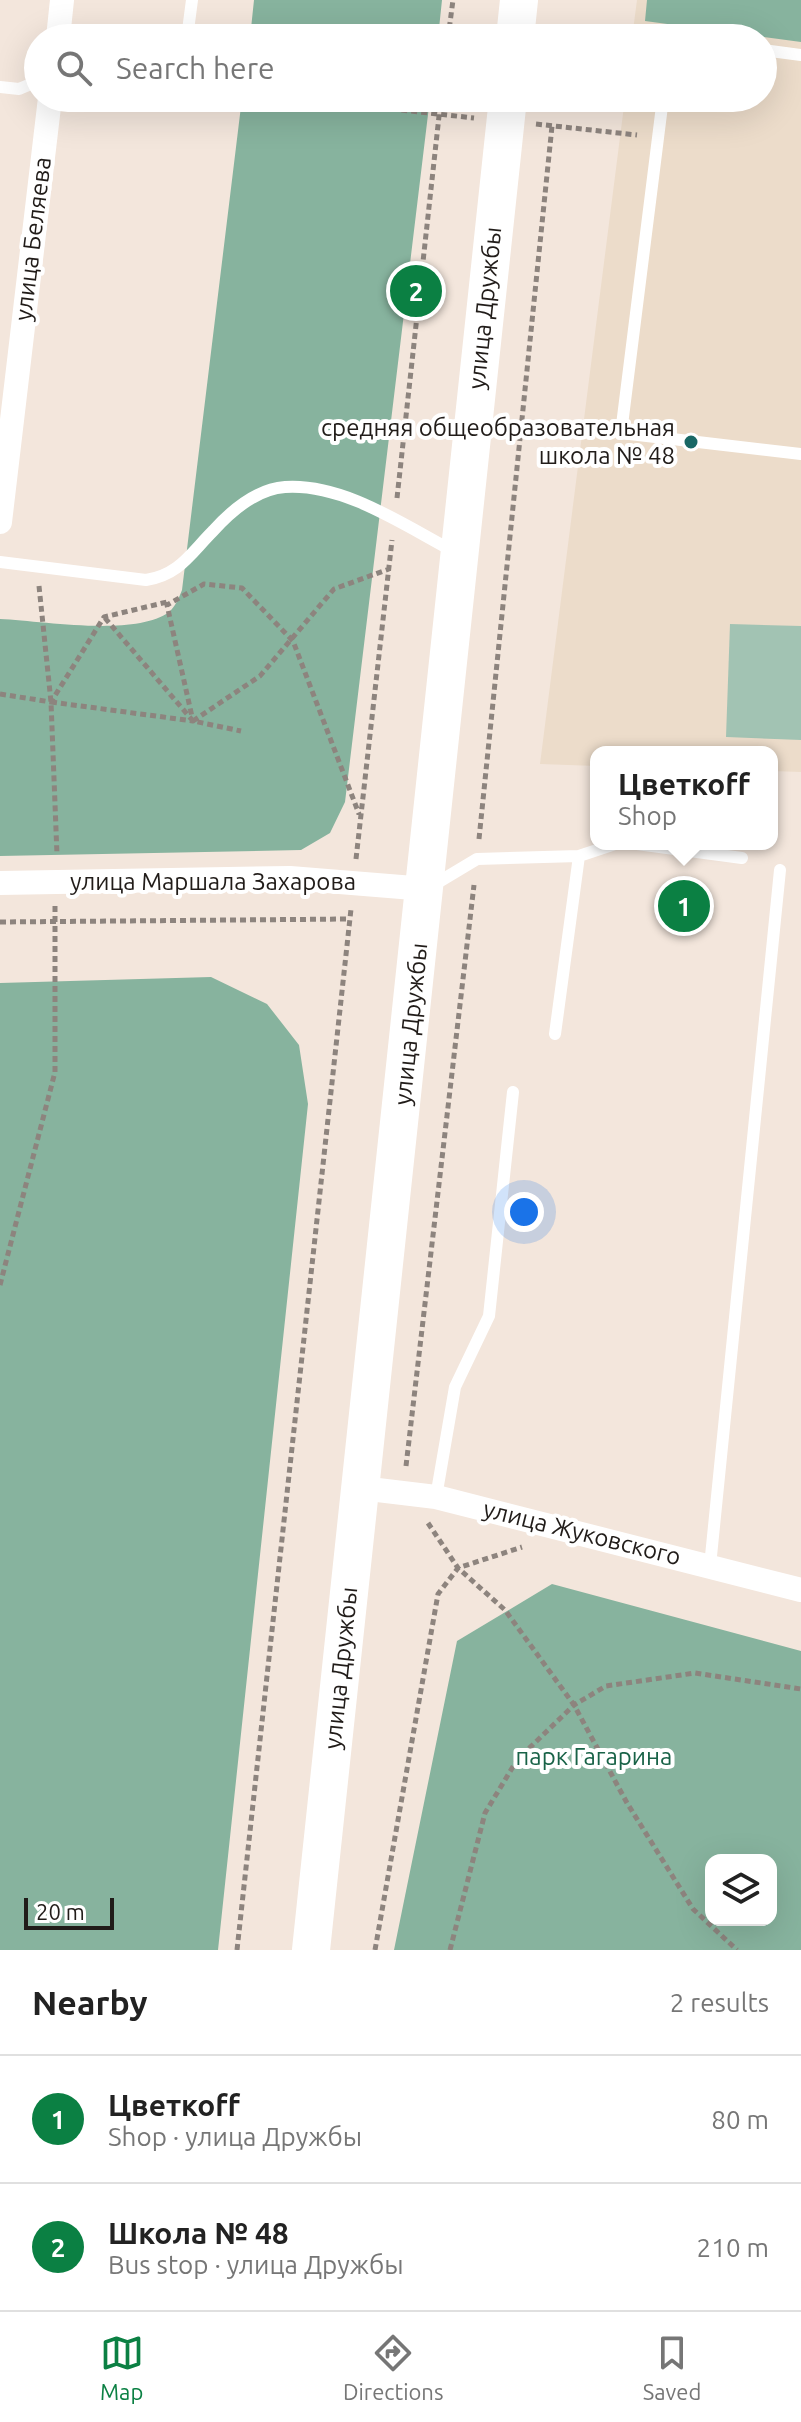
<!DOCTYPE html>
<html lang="en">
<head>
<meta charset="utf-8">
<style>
	:root { --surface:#fff; --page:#f2f2f2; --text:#222; --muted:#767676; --line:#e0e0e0; --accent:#0b8043 }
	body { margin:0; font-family:Ubuntu,sans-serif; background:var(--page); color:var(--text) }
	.controls { position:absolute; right:24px; bottom:24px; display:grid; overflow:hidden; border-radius:16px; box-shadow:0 8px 32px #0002 }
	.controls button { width:72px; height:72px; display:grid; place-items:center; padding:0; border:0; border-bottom:2px solid var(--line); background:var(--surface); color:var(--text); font:40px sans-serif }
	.scale { position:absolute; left:24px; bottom:20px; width:90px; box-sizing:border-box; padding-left:8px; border:4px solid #211c19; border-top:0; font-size:22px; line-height:28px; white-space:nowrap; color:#211c19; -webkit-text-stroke:6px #fff; paint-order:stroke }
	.you { position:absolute; left:524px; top:1212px; width:28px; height:28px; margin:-20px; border:6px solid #fff; border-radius:50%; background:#1a73e8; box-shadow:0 0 0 12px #1a73e833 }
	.badge { display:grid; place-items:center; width:52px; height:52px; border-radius:50%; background:var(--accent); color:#fff; font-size:26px; font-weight:700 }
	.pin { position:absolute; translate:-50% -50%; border:4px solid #fff; box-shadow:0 2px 8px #0006 }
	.popup { position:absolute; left:590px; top:746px; width:188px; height:104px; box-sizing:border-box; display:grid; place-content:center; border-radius:16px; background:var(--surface); filter:drop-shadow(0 2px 6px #0005); font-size:26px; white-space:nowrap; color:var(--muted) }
	.popup b { font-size:30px; color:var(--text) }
	.popup::after { content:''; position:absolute; left:50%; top:100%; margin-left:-16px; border:16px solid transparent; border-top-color:var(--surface) }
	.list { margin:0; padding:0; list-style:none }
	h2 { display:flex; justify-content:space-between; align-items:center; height:104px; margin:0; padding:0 32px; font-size:34px }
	h2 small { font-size:26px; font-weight:400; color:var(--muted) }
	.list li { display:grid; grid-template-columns:52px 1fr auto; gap:24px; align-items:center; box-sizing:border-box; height:128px; padding:0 32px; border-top:2px solid var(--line) }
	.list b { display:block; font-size:30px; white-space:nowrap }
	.list p { margin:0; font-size:26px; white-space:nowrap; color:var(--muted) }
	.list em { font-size:26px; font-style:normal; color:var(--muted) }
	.icon { flex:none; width:44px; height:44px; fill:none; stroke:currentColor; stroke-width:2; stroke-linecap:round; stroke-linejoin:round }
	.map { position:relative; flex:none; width:801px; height:1950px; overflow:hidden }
	.search { position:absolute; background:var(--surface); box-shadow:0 8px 32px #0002; left:24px; right:24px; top:24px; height:88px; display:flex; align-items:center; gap:20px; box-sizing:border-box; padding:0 28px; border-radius:44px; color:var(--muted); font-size:30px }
	.sheet { height:360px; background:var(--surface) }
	nav { display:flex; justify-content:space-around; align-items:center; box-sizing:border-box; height:112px; border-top:2px solid var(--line); background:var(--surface); font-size:22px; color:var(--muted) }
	nav a { display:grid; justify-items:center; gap:4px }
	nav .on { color:var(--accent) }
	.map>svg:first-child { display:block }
</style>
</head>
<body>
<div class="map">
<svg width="801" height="1950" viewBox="0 0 801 1950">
	<rect width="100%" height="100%" fill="#f3e6dc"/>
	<path fill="#ecdcca" d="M637 0H801V772L772 771V752H596V766L540 764 625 98H763V38H632Z"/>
	<path fill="#a2c3b3" d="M730 624 801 626V740L726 737Z"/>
	<path fill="#87b39e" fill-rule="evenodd" d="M254 0H442L438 38H250Z
		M647 0H801V42L645 21Z
		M242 98H430L345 802 330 833 301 850 0 856V619C43 621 135 637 169 612 175 607 179 598 182 590Z
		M211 977 267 1004 299 1045 308 1104 218 1950H0V983Z
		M552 1584 801 1651V1950H394L457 1641ZM711 1860H771V1920H711Z"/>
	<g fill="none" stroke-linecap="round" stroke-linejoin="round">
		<path stroke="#8d847e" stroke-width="5" stroke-dasharray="6 4" stroke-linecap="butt" d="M448 38 453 0
			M292 98 474 118
			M536 124 637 135
			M397 498 441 98
			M39 586 51 702 57 855
			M105 618 193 721 241 731
			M0 694 51 702 104 617 167 602
			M51 702 193 721 167 605 204 584 242 588 293 641 359 814
			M193 721 260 676 334 589 389 569
			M479 839 552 126
			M356 859 392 540
			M0 922 350 919
			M0 1285 55 1072V905
			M406 1466 474 885
			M428 1523 458 1568 505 1610 574 1705 627 1803 693 1909 737 1950
			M237 1950 351 909
			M375 1950 438 1594 458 1568 522 1547
			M450 1950 485 1813 517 1760 574 1705 606 1686 695 1673 801 1689"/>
		<path stroke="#fff" stroke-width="12" d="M187 38 192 0
			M763 50 801 55
			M0 87 19 89 38 81
			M663 98 621 433 801 454
			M0 562 146 580C179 575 190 554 213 531 231 511 257 489 285 487 344 483 405 526 455 552
			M637 844 742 858
			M432 886 477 859 579 856 615 844
			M555 1034 579 856
			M436 1497 455 1387 489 1316 513 1092
			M710 1566 780 870"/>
		<path stroke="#fff" stroke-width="24" d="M58 38 62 0
			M0 522 50 98
			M0 883 290 878 426 889
			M361 1488 436 1497 801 1590"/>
		<path stroke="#fff" stroke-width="38" d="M515 38 519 0
			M311 1950 508 98"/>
	</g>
	<circle fill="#196764" stroke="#fff" stroke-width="3" cx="691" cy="442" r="8"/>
	<g text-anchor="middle" stroke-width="8" stroke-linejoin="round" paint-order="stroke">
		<g font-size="24" fill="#211c19" stroke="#fff">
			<text transform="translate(33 239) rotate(-83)" y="8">улица Беляева</text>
			<text transform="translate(485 308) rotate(-84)" y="8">улица Дружбы</text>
			<text x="213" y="890">улица Маршала Захарова</text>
			<text transform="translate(411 1024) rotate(-84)" y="8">улица Дружбы</text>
			<text transform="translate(582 1533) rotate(14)" y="8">улица Жуковского</text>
			<text transform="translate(341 1668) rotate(-84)" y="8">улица Дружбы</text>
		</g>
		<g font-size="24" fill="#211c19" stroke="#fff" text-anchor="end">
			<text x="675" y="436">средняя общеобразовательная<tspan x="675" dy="28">школа № 48</tspan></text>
		</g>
		<g font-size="24" fill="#196348" stroke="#fff">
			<text x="594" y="1765">парк Гагарина</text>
		</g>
	</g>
</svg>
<div class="controls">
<button><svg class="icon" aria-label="layers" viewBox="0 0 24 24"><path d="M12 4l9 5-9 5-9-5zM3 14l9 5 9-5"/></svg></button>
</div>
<div class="scale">20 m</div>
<div class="you"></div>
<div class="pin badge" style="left:684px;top:906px">1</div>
<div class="popup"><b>Цветкоff</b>Shop</div>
<div class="pin badge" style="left:416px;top:291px">2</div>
<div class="search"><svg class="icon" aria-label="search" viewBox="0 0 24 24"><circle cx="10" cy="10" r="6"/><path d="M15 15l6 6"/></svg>Search here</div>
</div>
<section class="sheet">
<h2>Nearby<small>2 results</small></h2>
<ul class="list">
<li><span class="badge">1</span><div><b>Цветкоff</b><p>Shop · улица Дружбы</p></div><em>80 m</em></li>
<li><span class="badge">2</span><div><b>Школа № 48</b><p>Bus stop · улица Дружбы</p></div><em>210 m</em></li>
</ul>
</section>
<nav>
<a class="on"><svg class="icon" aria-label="map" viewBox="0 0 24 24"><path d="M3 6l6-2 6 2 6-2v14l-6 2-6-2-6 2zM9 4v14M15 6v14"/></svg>Map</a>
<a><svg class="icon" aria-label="directions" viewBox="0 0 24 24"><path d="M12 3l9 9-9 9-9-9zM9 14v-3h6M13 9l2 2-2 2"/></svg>Directions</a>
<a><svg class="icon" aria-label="saved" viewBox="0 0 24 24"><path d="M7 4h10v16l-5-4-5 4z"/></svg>Saved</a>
</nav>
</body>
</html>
